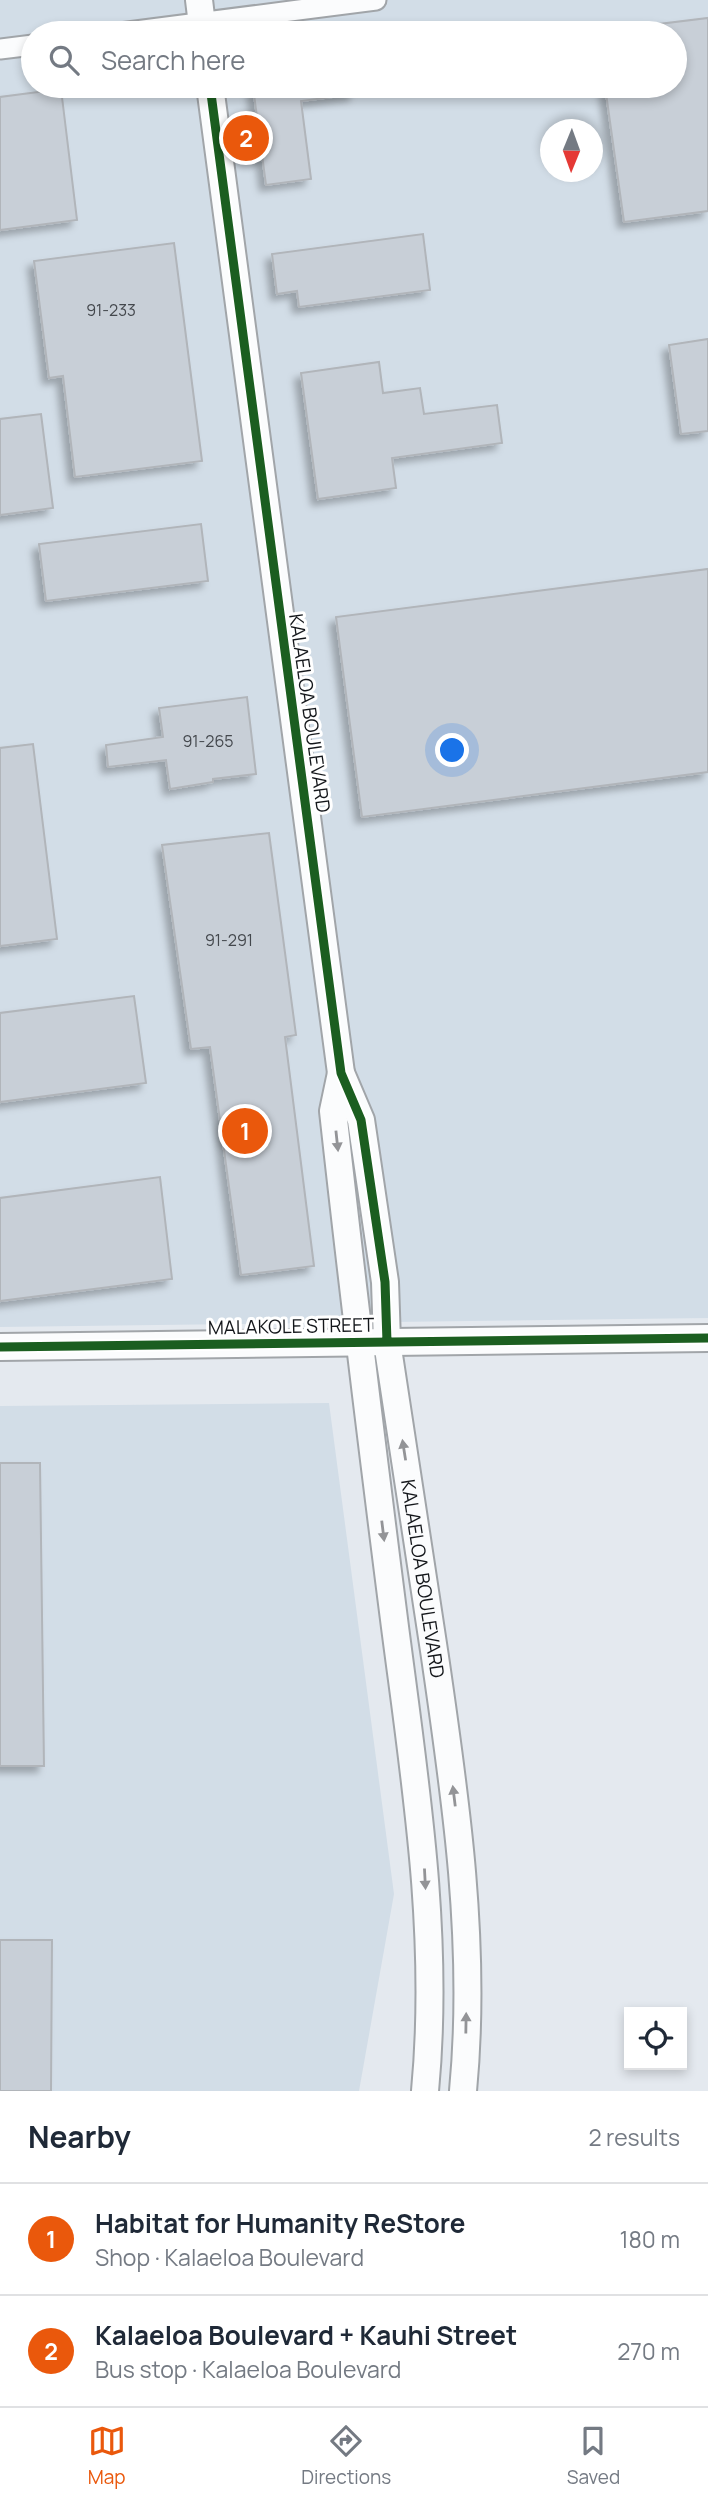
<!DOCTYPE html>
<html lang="en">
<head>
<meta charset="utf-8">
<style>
	:root { --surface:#fff; --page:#f6f6f7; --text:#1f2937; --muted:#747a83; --line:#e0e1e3; --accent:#ea580c }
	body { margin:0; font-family:Manrope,sans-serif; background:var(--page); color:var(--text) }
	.controls { position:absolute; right:21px; bottom:21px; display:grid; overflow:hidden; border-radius:0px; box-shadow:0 4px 10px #0003 }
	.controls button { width:63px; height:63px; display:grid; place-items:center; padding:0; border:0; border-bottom:2px solid var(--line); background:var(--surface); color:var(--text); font:35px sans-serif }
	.compass { position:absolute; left:540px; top:119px; width:63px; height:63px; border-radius:50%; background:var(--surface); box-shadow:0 4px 10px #0003; rotate:181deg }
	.you { position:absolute; left:453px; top:751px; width:24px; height:24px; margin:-18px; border:5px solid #fff; border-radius:50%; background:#1a73e8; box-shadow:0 0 0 10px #1a73e833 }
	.badge { display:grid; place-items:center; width:46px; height:46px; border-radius:50%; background:var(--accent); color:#fff; font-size:23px; font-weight:700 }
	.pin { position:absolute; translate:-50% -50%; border:4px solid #fff; box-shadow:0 2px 7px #0006 }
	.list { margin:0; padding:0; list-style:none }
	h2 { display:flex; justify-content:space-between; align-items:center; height:91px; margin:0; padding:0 28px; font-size:30px }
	h2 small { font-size:23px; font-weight:400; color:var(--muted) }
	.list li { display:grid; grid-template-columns:46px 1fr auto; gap:21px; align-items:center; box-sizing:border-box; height:112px; padding:0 28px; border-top:2px solid var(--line) }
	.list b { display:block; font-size:26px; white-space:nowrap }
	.list p { margin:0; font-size:23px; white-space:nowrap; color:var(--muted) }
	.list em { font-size:23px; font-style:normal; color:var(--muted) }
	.icon { flex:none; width:38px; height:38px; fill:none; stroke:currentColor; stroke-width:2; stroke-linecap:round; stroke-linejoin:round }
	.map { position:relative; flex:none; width:708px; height:2091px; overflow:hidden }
	.search { position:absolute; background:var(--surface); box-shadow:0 4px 10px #0003; left:21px; right:21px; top:21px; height:77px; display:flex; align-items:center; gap:18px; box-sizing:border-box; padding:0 24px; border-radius:38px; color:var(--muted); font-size:26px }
	.sheet { height:315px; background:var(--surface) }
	nav { display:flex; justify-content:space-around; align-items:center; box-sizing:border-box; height:98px; border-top:2px solid var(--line); background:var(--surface); font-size:19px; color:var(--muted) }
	nav a { display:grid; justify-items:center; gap:4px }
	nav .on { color:var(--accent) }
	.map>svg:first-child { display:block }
</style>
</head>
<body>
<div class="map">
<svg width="708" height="2091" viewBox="0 0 708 2091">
	<defs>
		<filter id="shadow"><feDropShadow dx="-6" dy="6" stdDeviation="3.5" flood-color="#0004"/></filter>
	</defs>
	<rect width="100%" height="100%" fill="#e4e9ef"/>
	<path fill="#d2dde7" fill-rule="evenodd" d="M0 0H708V1318L0 1327ZM33 33H675V86H33ZM550 130H592V172H550Z
		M329 1403 394 1894 359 2091H0V1406Z"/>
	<path fill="#c8cfd7" stroke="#b1b5ba" stroke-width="2" filter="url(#shadow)" d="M708 18V211L624 222 605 86H675V33H651V25Z
		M259 86H355V94L301 101 311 179 266 185 253 87Z
		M61 89 77 220 0 230V97Z
		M423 234 430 290 299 307 297 291 277 294 272 254Z
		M174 243 202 461 75 477 63 376 49 378 34 261Z
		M708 339V431L681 434 669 345Z
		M379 362 383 393 420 388 424 414 497 405 502 443 392 458 396 488 318 499 301 373Z
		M41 414 53 508 0 515V419Z
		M201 524 208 581 46 601 39 544Z
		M708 569V772L362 817 336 617Z
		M247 697 256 774 213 779V782L170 789 166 760 108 767 106 745 163 737 159 708Z
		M33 744 57 939 0 946V748Z
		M269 833 296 1035 285 1037 314 1266 241 1275 210 1047 191 1049 162 845Z
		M134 996 146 1083 0 1102V1013Z
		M160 1177 172 1279 0 1301V1198Z
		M0 1463H40L44 1766H0Z
		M0 1940H52L51 2091H0Z"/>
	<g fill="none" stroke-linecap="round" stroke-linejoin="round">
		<g stroke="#a1a5a9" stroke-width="23">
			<path id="street" d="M120 33 376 0
				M0 49 33 45"/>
		</g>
		<g stroke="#a1a5a9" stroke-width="30">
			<g id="secondary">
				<path d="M199 0 203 33"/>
				<path id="s1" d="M210 86 341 1073 361 1120 385 1282 387 1342C403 1447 419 1552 435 1657 456 1800 477 1946 463 2091"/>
				<path d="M341 1073 333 1111C352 1283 373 1455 395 1627 415 1781 440 1935 425 2091"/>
				<path d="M0 1347 708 1338"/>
			</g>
		</g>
		<use href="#street" stroke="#fbfcfd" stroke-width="19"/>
		<use href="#secondary" stroke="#fbfcfd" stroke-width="26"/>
		<g stroke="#fff" stroke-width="13">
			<path id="cycleway" d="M210 86 341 1073 361 1120 385 1282 387 1342
				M0 1347 708 1338"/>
		</g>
		<use href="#cycleway" stroke="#1b5e20" stroke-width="9"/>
	</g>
	<defs><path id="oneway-solid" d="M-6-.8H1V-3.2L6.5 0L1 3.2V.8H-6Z" transform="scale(1.75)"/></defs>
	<g fill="#939497">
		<use href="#oneway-solid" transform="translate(337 1141) rotate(84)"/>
		<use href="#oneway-solid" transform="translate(404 1450) rotate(-99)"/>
		<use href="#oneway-solid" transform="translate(383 1531) rotate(83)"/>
		<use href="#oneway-solid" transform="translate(454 1796) rotate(-97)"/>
		<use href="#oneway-solid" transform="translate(425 1879) rotate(87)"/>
		<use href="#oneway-solid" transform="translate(466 2023) rotate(-89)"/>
	</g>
	<g text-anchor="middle" stroke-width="6" stroke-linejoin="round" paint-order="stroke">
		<g font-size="16" fill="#44484d">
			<text x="111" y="316">91-233</text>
			<text x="208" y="747">91-265</text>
			<text x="229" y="946">91-291</text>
		</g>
		<g font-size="19" fill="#13161a" stroke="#fff">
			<text transform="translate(310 713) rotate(82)" y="7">KALAELOA BOULEVARD</text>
			<text transform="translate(291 1326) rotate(-1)" y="7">MALAKOLE STREET</text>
			<text dy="7" stroke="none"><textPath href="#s1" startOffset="1510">KALAELOA BOULEVARD</textPath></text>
		</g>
	</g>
</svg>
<div class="controls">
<button><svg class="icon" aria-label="locate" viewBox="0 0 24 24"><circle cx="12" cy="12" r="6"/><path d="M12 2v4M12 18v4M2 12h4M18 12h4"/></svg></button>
</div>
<svg class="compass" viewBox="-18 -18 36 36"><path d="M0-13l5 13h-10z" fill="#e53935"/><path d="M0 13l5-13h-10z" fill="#747a83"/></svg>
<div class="you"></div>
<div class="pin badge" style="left:245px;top:1131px">1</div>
<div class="pin badge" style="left:246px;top:138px">2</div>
<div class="search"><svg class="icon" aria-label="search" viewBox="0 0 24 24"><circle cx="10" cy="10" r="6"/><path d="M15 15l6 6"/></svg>Search here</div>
</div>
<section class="sheet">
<h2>Nearby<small>2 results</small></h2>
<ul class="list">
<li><span class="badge">1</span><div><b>Habitat for Humanity ReStore</b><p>Shop · Kalaeloa Boulevard</p></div><em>180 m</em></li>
<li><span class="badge">2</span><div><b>Kalaeloa Boulevard + Kauhi Street</b><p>Bus stop · Kalaeloa Boulevard</p></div><em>270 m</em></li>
</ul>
</section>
<nav>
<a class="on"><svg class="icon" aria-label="map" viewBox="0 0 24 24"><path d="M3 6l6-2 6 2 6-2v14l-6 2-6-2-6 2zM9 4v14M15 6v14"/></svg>Map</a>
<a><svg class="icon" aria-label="directions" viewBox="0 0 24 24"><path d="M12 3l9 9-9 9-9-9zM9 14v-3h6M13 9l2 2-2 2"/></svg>Directions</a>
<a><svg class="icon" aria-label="saved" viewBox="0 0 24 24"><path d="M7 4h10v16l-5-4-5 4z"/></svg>Saved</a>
</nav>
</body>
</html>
